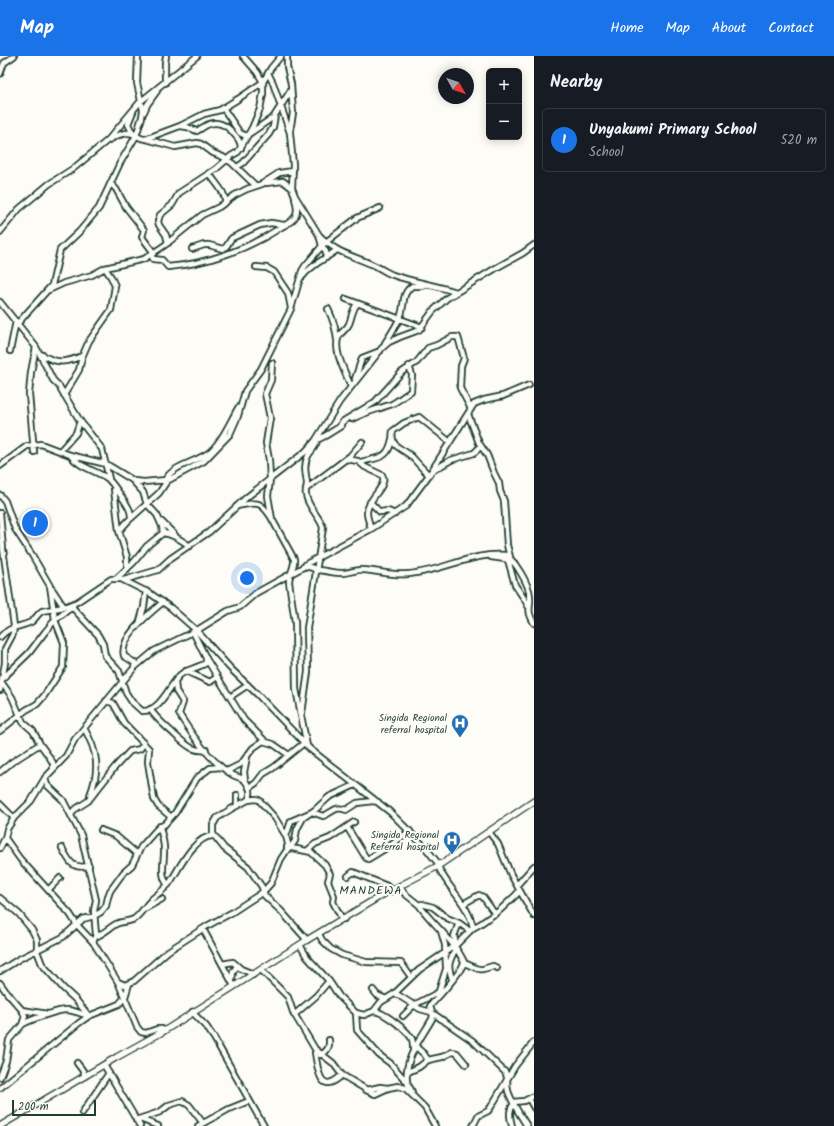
<!DOCTYPE html>
<html lang="en">
<head>
<meta charset="utf-8">
<style>
	:root { --surface:#171b24; --page:#20242c; --text:#f1f3f6; --muted:#9ea1a6; --line:#363941; --accent:#1a73e8 }
	body { margin:0; font-family:Kalam,sans-serif; background:var(--page); color:var(--text) }
	.controls { position:absolute; right:12px; top:12px; display:grid; overflow:hidden; border-radius:6px; box-shadow:0 2px 10px #0003 }
	.controls button { width:36px; height:36px; display:grid; place-items:center; padding:0; border:0; border-bottom:1px solid var(--line); background:var(--surface); color:var(--text); font:20px sans-serif }
	.compass { position:absolute; left:438px; top:12px; width:36px; height:36px; border-radius:50%; background:var(--surface); box-shadow:0 2px 10px #0003; rotate:130deg }
	.scale { position:absolute; left:12px; bottom:10px; width:84px; box-sizing:border-box; padding-left:4px; border:2px solid #1f3d34; border-top:0; font-size:11px; line-height:14px; white-space:nowrap; color:#1f3d34; -webkit-text-stroke:3px #fdfcf7; paint-order:stroke }
	.you { position:absolute; left:247px; top:522px; width:14px; height:14px; margin:-10px; border:3px solid #fff; border-radius:50%; background:#1a73e8; box-shadow:0 0 0 6px #1a73e833 }
	.badge { display:grid; place-items:center; width:26px; height:26px; border-radius:50%; background:var(--accent); color:#fff; font-size:13px; font-weight:700 }
	.pin { position:absolute; translate:-50% -50%; border:2px solid #fff; box-shadow:0 1px 4px #0006 }
	.list { margin:0; padding:0; list-style:none }
	h2 { display:flex; justify-content:space-between; align-items:center; height:52px; margin:0; padding:0 16px; font-size:17px }
	h2 small { font-size:13px; font-weight:400; color:var(--muted) }
	.list li { display:grid; grid-template-columns:26px 1fr auto; gap:12px; align-items:center; box-sizing:border-box; height:64px; margin:0 8px 8px; padding:0 8px; border:1px solid var(--line); border-radius:6px }
	.list b { display:block; font-size:15px; white-space:nowrap }
	.list p { margin:0; font-size:13px; white-space:nowrap; color:var(--muted) }
	.list em { font-size:13px; font-style:normal; color:var(--muted) }
	.map { position:relative; flex:none; width:534px; height:1070px; overflow:hidden }
	header { display:flex; align-items:center; gap:24px; box-sizing:border-box; height:56px; padding:0 20px; background:var(--accent); color:#fff }
	header strong { font-size:19px }
	nav { display:flex; gap:22px; margin-inline-start:auto; font-size:14px }
	main { display:flex }
	aside { flex:1; background:var(--surface) }
	.map>svg:first-child { display:block }
</style>
</head>
<body>
<header>
<strong>Map</strong>
<nav><a>Home</a><a>Map</a><a>About</a><a>Contact</a></nav>
</header>
<main>
<div class="map">
<svg width="534" height="1070" viewBox="0 0 534 1070">
	<rect width="100%" height="100%" fill="#fdfcf7"/>
	<filter id="ink" filterUnits="userSpaceOnUse"><feTurbulence type="fractalNoise" baseFrequency=".025" numOctaves="2"/><feDisplacementMap in="SourceGraphic" scale="8" xChannelSelector="R" yChannelSelector="G"/><feConvolveMatrix kernelMatrix="1 2 1 2 8 2 1 2 1" color-interpolation-filters="sRGB"/></filter>
	<g filter="url(#ink)">
		<g fill="none" stroke-linecap="round" stroke-linejoin="round">
			<g stroke="#1f3d34" stroke-width="8">
				<path id="minor" d="M287 0V11L291 28 293 57 290 75
					M0 18 4 7 14 0
					M165 27V7L166 0
					M223 52 240 77 246 80 275 60
					M144 56 147 49 157 35
					M181 70 187 71 197 75C200 73 202 72 205 70 216 63 227 69 234 78 238 82 241 86 241 92
					M133 78 128 68 133 56
					M146 83 175 91 197 87 201 88 213 97 223 101 232 107 255 129
					M109 84C116 80 125 75 133 78 138 80 140 83 145 83L180 70 204 58 220 54 238 43 263 26 271 12 281 0
					M237 111 243 107 269 78 273 71 275 59 291 34
					M209 117C214 126 227 137 225 147
					M266 127 283 125 292 132
					M111 128 116 133 126 151 144 174 142 181 154 197
					M0 176 19 153 49 128 74 112 108 84 140 46 197 0
					M320 180C336 197 351 199 371 208 379 211 385 216 393 219 413 226 435 229 456 236
					M168 187 166 179 159 169 158 165 160 159 172 149 179 137 216 113 231 100 238 96 252 72 260 53 263 38V26L257 16 243 0
					M192 193 204 189H209L223 193C229 190 228 185 232 182L260 169 271 167 284 169
					M151 198 153 203 162 204 168 211C206 208 248 193 280 172 285 169 292 166 295 161 298 155 297 150 295 143
					M326 202V196L322 190 326 186 357 162 380 152
					M256 211 267 212 274 216 288 237 291 252
					M302 221C311 209 325 203 337 194
					M49 234 64 227 92 219 105 212 144 203 165 189 202 159 219 151 235 139 247 133 262 128 279 117 293 115
					M346 243 422 271
					M0 246 36 291 31 316 29 338 34 396
					M328 253C333 263 336 273 337 284
					M18 267 52 229 60 194 79 176 99 152 120 107 136 80 142 61 143 54 137 27 138 0
					M385 287C391 278 397 269 401 259 405 248 401 238 412 230H421L427 228
					M36 291 53 324 59 330 80 365 102 393 109 423
					M10 295 16 265
					M41 298C56 308 66 307 82 300
					M272 307 271 324 265 338 267 347 270 362 266 387 269 404 270 423 268 440 272 463 294 503C295 511 289 518 289 526L295 566 296 633 307 690
					M355 323 362 302 380 295
					M351 331C346 317 332 294 339 280 342 275 347 273 349 268 352 261 352 254 357 248
					M64 339 79 314 82 301 89 285 111 254 115 230 111 221 105 212
					M468 358 479 387 487 399 494 417 499 427 500 435 504 445 507 489 510 501
					M352 363C365 356 379 353 392 348 398 345 405 339 411 335L412 319 409 310
					M340 370 342 366 375 346 402 316 417 306 428 292 437 289 452 281H458L464 302 461 310 460 332 471 353
					M315 385 325 380 341 370
					M60 395 76 377 80 365
					M70 399C79 411 94 414 107 422 111 425 129 450 130 455 131 458 131 459 131 462
					M346 403 358 405 365 411 382 419C389 430 367 442 367 457 367 462 370 468 371 473
					M361 406C378 401 388 404 392 383
					M0 410 27 390 41 388 70 399 106 408 134 425 144 426 166 424
					M432 415 451 404 474 397 481 390
					M429 419C423 413 418 408 413 402 405 392 389 393 393 375L404 367 419 361 450 386
					M133 425 143 436 147 448 157 459 162 470 163 477
					M165 425C171 409 199 406 211 395 223 384 230 366 238 352
					M114 433 119 475 127 501V513
					M306 433 350 400 362 386
					M0 439 5 445 15 473 32 499 50 530 55 564 64 587 63 611 44 640 37 648 26 654 0 675
					M370 446 380 456 388 455 395 458
					M237 450C257 447 259 443 271 461
					M0 457 3 493 14 570 13 578 5 593V607L0 634
					M162 466 175 479
					M119 475 128 465 159 437 167 425 204 405 230 378 238 360 245 335 261 313 291 253 302 215 305 210 322 190 319 179 295 140 292 132 293 109 290 77 273 27 268 17
					M491 501 505 503 511 506
					M508 504 515 529 525 544 528 550
					M305 510 306 508 371 473 406 450 429 419 474 348 484 344 503 340 529 329
					M117 522 134 506 147 490 163 477C173 478 181 484 190 490
					M124 524 158 514 171 502 209 476 247 441 305 396 315 385 340 345 382 292 389 286 400 281 419 274 433 255 447 242 496 212 523 197 534 189
					M52 533 64 551
					M163 546C150 557 119 581 124 600L135 607 134 612 75 683 66 700 45 722 31 745 14 762 7 773 5 782 20 803 70 858 77 869 93 886 118 926 137 971 141 976 146 977 157 973H162L164 975
					M72 551 98 579 103 588 105 600 119 615 126 637 132 646 142 655C160 656 169 630 180 619 187 613 198 612 206 607V602L193 576
					M140 565 144 551 146 535
					M0 581C11 569 19 572 31 566 36 563 37 558 42 555L64 551 77 546 111 523H121L151 538 171 552 196 574 230 612 257 638 310 693 390 756 425 791 437 806 440 808
					M207 604 244 664 265 685
					M135 611 154 595 199 573 228 555 240 551 256 537 305 510 313 512 315 514C324 514 333 517 343 517 350 517 356 513 363 514 380 515 392 520 409 518 442 515 473 496 506 499 515 505 529 528 530 540 531 552 526 554 534 567
					M186 615 210 626 217 621
					M2 623 29 597 45 576 55 564 73 550
					M175 626 176 635 183 646 179 658C189 674 203 695 218 708 222 712 228 716 233 719 238 722 243 721 246 726 250 731 252 738 248 744L231 753 217 762 213 769V778L224 792 248 811 262 831 264 839 281 855 307 884
					M2 627 12 641 23 666 33 675 40 688 50 702 53 707V713
					M230 641 248 629
					M106 645 113 647 124 667 149 693 148 706 154 743 158 750 171 761
					M150 653C158 665 166 670 176 680 186 688 192 696 206 694
					M302 657 308 616 307 572 323 472C321 462 308 452 306 439 305 435 307 431 307 427 306 418 303 410 308 400 311 394 316 392 317 384
					M84 672C98 696 100 714 90 739
					M227 715 241 708 253 692 263 685 273 688 289 699
					M0 716 12 706 40 688
					M45 722 47 729 63 744 81 779 96 844 94 855 96 879 93 886
					M245 724 244 716 247 701
					M249 732 256 727 263 718 273 712 304 687
					M0 748 14 762
					M237 749V739
					M71 759 74 754 88 745 115 711 130 695 140 693 144 687
					M160 770C161 778 164 785 164 792 165 805 159 819 168 829
					M347 771 366 802 368 803 391 789 410 775
					M101 774 116 780 137 798
					M489 776 498 788 511 819 534 860
					M286 780 291 765 312 756 323 760C332 757 336 749 346 754L357 747 373 745 378 746
					M287 791 311 796 325 809 330 818 328 825 334 840 333 846 341 861 344 863
					M0 792 5 782
					M62 792C70 806 71 813 89 810
					M290 792 295 785 297 773 303 762 316 753 329 741 355 729
					M307 795 315 788 330 782 354 766
					M438 810C447 832 469 848 473 872
					M348 820 353 816 387 830 392 835
					M517 829 534 810
					M400 830 404 837 419 849 422 848 433 851 447 862 459 867 470 875
					M48 834 60 822
					M0 842 19 858 32 874 37 884V895L42 908 63 932 76 944 89 960
					M463 848 479 839 483 841 495 858
					M146 852 162 843
					M203 873 234 930
					M441 875 445 889 446 911
					M319 878 322 884 331 893 342 899 366 906 401 907 411 921
					M95 881C103 878 109 872 116 868 122 865 129 866 134 863 141 858 145 850 151 844 157 838 166 833 171 825 179 812 196 778 214 780
					M300 889 307 901 329 925 339 940 356 957 364 959 374 955 381 946 394 938 419 914 456 889 473 872 480 868 500 854 517 838 519 834
					M456 889 454 880 459 867
					M464 907C481 913 475 916 493 910L497 912
					M222 908 233 906 241 913 251 917 253 919
					M261 914 288 941 293 956 315 993 333 1007 342 1019 367 1034 380 1031 388 1032 398 1030 405 1032 425 1052 435 1070
					M0 915 19 903 63 881 83 863 94 860 101 856 106 850 108 841 110 835 123 817 132 809 141 791 157 773 165 768 175 757 197 722 210 712 221 711
					M452 923C447 907 449 907 456 892
					M232 924 233 916 237 910
					M118 926 125 929 134 925 168 895 207 870 231 857 263 836 271 827 281 803 287 794 288 788 286 780 275 762 259 744 256 743 248 744
					M0 927 7 937 22 954 25 960 22 969 9 984 6 1005 0 1021
					M373 934 377 939 386 943
					M439 935 447 910
					M394 938 398 939 420 953 431 956 447 967 473 985 505 1016C509 1022 506 1028 508 1035 512 1047 520 1059 527 1070
					M22 954 48 958
					M374 955C384 956 407 974 412 983 413 986 413 989 413 993
					M192 956 206 970 214 982 264 1070
					M356 957 357 974 379 999 390 1007 407 1026
					M294 959 316 940 329 925
					M403 960 414 949 445 933
					M23 968C30 964 60 953 68 954 75 955 82 958 89 960
					M415 990 424 998 428 1004
					M315 997C318 1012 319 1041 342 1019
					M320 999C327 996 330 991 329 984
					M77 1007 83 1015 85 1020
					M104 1009 140 1070
					M408 1016 419 1011 428 1004 442 1001 452 996 457 997 466 1008
					M0 1032 79 967 89 960 119 948 125 941 129 928
					M366 1034 375 1038 388 1032
					M412 1036C411 1033 407 1028 407 1025 404 1002 422 981 432 963L433 960 430 950C437 942 463 915 464 906 454 884 433 869 419 849
					M529 1043 534 1052
					M513 1046 524 1045 534 1040
					M82 1057 109 1017
					M140 1063 158 1070
					M136 1064 160 1056 169 1049 182 1045 189 1049 203 1067
					M198 1070 229 1053 249 1045
					M473 1070 478 1060 488 1055 491 1051 515 1010 534 986
					M512 1070C510 1062 508 1054 514 1048"/>
			</g>
			<g stroke="#1f3d34" stroke-width="8">
				<path id="major" d="M0 1070 117 1001 164 975 307 884 384 838 438 810 534 745"/>
			</g>
			<use href="#minor" stroke="#fdfcf7" stroke-width="4.5"/>
			<use href="#major" stroke="#fdfcf7" stroke-width="5.5"/>
		</g>
	</g>
	<defs>
		<g id="hospital-pin" transform="scale(0.9)"><path d="M0 17L-7.5 6A9.5 9.5 0 1 1 7.5 6Z" fill="#1f6fb2" stroke="#fdfcf7"/><path d="M-5-5h3v3.5h4V-5h3V5h-3V1.5h-4V5h-3Z" fill="#fff"/></g>
	</defs>
	<g fill-rule="evenodd">
		<use href="#hospital-pin" x="460" y="667"/>
		<use href="#hospital-pin" x="452" y="784"/>
	</g>
	<g text-anchor="middle" stroke-width="4" stroke-linejoin="round" paint-order="stroke">
		<g font-size="10" fill="#1f3d34" stroke="#fdfcf7" text-anchor="end">
			<text x="447" y="665">Singida Regional<tspan x="447" dy="12">referral hospital</tspan></text>
			<text x="439" y="782">Singida Regional<tspan x="439" dy="12">Referral hospital</tspan></text>
		</g>
		<g font-size="12" letter-spacing="1" fill="#1f3d34" stroke="#fdfcf7">
			<text x="371" y="838">MANDEWA</text>
		</g>
	</g>
</svg>
<div class="controls">
<button>+</button>
<button>−</button>
</div>
<svg class="compass" viewBox="-18 -18 36 36"><path d="M0-13l5 13h-10z" fill="#e53935"/><path d="M0 13l5-13h-10z" fill="#9ea1a6"/></svg>
<div class="scale">200 m</div>
<div class="you"></div>
<div class="pin badge" style="left:35px;top:467px">1</div>
</div>
<aside>
<h2>Nearby<small></small></h2>
<ul class="list">
<li><span class="badge">1</span><div><b>Unyakumi Primary School</b><p>School</p></div><em>520 m</em></li>
</ul>
</aside>
</main>
</body>
</html>
